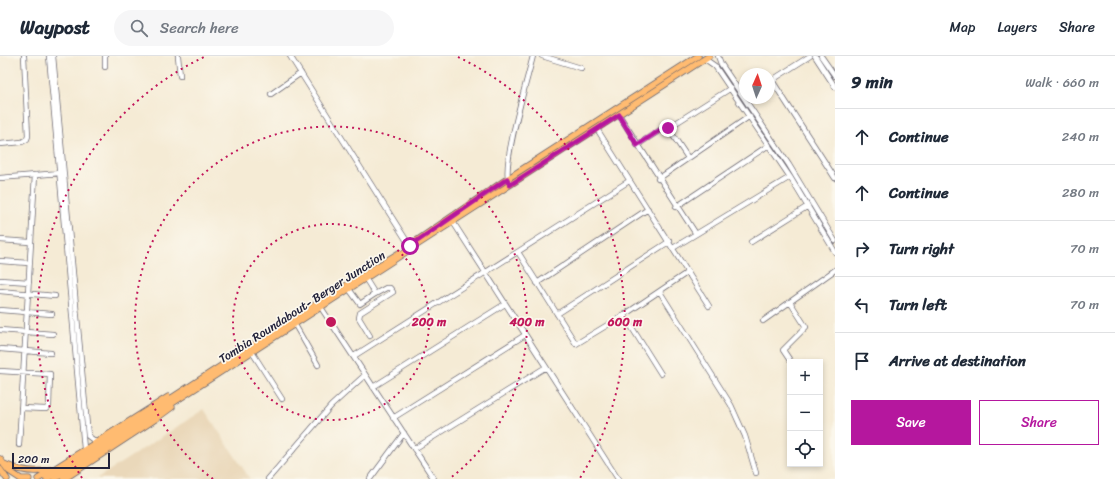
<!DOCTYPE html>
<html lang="en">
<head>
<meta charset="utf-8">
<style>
	:root { --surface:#fff; --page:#f6f6f7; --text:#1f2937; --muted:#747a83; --line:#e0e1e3; --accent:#b5179e }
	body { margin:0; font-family:Sriracha,sans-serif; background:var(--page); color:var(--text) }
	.controls { position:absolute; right:12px; bottom:12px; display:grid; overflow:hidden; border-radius:0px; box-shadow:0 2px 6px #0003 }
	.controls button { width:36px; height:36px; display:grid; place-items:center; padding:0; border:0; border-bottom:1px solid var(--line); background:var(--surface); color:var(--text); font:20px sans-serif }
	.compass { position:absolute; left:739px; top:12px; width:36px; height:36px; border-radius:50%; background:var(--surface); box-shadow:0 2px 6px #0003; rotate:3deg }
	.scale { position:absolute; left:12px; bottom:10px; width:98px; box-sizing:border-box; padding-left:4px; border:2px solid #22223b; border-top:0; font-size:11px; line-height:14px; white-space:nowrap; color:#22223b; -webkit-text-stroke:3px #fbf7ec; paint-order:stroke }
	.stop { position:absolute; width:12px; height:12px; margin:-9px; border:3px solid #b5179e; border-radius:50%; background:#fff }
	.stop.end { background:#b5179e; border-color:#fff; box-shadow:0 1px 4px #0008 }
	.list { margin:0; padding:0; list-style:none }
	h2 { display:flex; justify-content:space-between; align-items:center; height:52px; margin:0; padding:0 16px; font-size:17px }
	h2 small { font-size:13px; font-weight:400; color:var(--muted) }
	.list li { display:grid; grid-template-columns:26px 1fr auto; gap:12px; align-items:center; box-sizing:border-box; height:56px; padding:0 16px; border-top:1px solid var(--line) }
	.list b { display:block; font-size:15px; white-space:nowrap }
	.list em { font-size:13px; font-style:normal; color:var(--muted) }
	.actions { display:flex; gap:8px; padding:12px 16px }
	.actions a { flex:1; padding:9px 0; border:1px solid var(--accent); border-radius:0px; text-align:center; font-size:14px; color:var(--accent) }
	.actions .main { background:var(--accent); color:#fff }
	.icon { flex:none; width:22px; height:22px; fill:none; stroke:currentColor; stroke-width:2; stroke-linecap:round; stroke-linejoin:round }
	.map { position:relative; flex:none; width:835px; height:423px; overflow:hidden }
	header { display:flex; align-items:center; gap:24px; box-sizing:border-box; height:56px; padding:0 20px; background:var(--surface); border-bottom:1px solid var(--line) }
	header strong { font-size:19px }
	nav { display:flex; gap:22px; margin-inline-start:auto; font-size:14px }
	.search { width:280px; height:36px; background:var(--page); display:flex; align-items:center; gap:10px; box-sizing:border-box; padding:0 14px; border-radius:22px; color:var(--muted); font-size:15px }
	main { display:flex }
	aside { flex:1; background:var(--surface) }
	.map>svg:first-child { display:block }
</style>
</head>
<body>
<header>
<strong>Waypost</strong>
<div class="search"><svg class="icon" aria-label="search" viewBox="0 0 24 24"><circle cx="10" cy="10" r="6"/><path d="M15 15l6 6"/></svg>Search here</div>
<nav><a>Map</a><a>Layers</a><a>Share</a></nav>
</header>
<main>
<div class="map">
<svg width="835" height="423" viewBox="0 0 835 423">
	<rect width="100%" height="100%" fill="#fbf7ec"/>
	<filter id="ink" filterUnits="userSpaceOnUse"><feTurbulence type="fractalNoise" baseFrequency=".025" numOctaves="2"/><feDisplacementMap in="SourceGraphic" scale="8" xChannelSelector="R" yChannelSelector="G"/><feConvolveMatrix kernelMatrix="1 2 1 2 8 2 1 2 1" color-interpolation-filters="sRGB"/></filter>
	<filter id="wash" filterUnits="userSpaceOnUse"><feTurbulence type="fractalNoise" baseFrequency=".012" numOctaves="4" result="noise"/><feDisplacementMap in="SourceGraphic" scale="16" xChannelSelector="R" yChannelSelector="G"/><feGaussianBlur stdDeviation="0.9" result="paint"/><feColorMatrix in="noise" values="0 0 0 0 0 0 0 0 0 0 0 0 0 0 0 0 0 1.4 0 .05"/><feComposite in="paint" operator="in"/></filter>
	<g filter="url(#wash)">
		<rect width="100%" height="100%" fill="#f5ebd5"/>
		<path fill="#ead8ba" d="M204 353 250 423H96L163 380Z"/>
	</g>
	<g filter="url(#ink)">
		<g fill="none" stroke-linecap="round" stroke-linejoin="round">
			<g stroke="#6c6871" stroke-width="6">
				<path id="minor" d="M49 0 84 393
					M53 0 88 380 96 386
					M105 0V11
					M178 0 180 20
					M290 0 410 190
					M542 0 581 12
					M718 0 721 8 789 109 835 185
					M810 0 777 21 773 26 835 122
					M815 0 835 31
					M821 0 835 20
					M705 3 715 10 790 121 835 196
					M271 38 301 17
					M619 59 696 178
					M668 72 731 32
					M597 73 709 250
					M0 88 22 86 27 83 28 80 24 0
					M637 89 665 71 668 72 688 102
					M0 122 60 117
					M658 123 750 60
					M509 125C501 110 528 21 533 0
					M676 151 769 89
					M453 166 618 423
					M0 184 30 186
					M751 186 808 150
					M673 192 790 121
					M518 196 576 288 624 259 688 216
					M0 205 29 207
					M0 224 29 226
					M537 227 648 153
					M349 233 360 248 375 238 365 222
					M0 235 55 240
					M660 236 731 349 745 380 756 417
					M790 246 806 271 783 294 791 306
					M320 250 434 423
					M0 254 52 258
					M557 258 670 185
					M624 259 661 318
					M763 265 835 214
					M295 269 318 309
					M0 274 53 278
					M370 280 359 262 360 257 393 236 390 232H386L375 238
					M0 293 51 297
					M252 296 282 343
					M354 300 629 125
					M0 315 50 318 49 350 46 353 21 352
					M373 331 505 248
					M393 362 525 279
					M19 389 35 119
					M414 393 546 311
					M268 423 331 350 365 319
					M370 423 404 377"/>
			</g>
			<g stroke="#6c6871" stroke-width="7">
				<path id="major" d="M409 190 507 123 698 0
					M0 403 9 415 21 423
					M4 408C20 415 35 418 52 413
					M0 413 7 423
					M21 423H29
					M38 423 168 341
					M47 423 321 245 399 197
					M55 423 709 0
					M64 423 157 362 172 351"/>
			</g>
			<use href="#minor" stroke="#fff" stroke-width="4.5"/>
			<use href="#major" stroke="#ffbb71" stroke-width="5.5"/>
		</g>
	</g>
	<g fill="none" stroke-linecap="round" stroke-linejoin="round" filter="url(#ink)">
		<path stroke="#b5179e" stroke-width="5" d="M410 190 507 123 510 129 619 59 637 89 665 71 668 72"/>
	</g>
	<g fill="none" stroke="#c2185b" stroke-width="2" stroke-dasharray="2 4">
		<circle cx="331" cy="266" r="98"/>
		<path d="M213 423A196 196 0 1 1 449 423"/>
		<path d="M82 422A294 294 0 0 1 204 1M458 1A294 294 0 0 1 580 422"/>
	</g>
	<g text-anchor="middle" stroke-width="3.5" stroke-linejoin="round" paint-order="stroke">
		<g font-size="12" fill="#22223b" stroke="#fbf7ec">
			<text transform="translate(302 251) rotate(-33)" y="4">Tombia Roundabout- Berger Junction</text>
		</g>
	</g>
	<circle cx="331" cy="266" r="6" fill="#c2185b" stroke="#fbf7ec" stroke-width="2"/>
	<g font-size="12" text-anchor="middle" font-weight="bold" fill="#c2185b" stroke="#fbf7ec" stroke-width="3.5" stroke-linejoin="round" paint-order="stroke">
		<text x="429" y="270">200 m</text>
		<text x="527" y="270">400 m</text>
		<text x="625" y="270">600 m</text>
	</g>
</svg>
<div class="controls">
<button>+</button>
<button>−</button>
<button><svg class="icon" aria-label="locate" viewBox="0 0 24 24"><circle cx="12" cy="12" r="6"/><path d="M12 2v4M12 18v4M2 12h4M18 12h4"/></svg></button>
</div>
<svg class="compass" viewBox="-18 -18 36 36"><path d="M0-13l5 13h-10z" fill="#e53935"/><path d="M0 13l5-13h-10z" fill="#747a83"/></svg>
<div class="scale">200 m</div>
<div class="stop" style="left:410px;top:190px"></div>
<div class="stop end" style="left:668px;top:72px"></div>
</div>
<aside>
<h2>9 min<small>Walk · 660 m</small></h2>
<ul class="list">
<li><svg class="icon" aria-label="ahead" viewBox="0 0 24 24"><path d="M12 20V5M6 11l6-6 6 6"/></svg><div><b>Continue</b></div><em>240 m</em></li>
<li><svg class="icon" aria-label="ahead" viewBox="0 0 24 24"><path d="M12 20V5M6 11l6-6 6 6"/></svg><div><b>Continue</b></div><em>280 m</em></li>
<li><svg class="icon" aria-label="right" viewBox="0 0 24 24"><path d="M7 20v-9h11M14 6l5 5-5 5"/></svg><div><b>Turn right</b></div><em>70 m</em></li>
<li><svg class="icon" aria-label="left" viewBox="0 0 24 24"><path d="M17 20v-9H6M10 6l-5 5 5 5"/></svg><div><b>Turn left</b></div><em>70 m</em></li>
<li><svg class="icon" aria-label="arrive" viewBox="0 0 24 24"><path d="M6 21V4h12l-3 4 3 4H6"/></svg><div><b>Arrive at destination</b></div></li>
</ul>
<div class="actions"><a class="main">Save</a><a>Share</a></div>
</aside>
</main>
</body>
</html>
